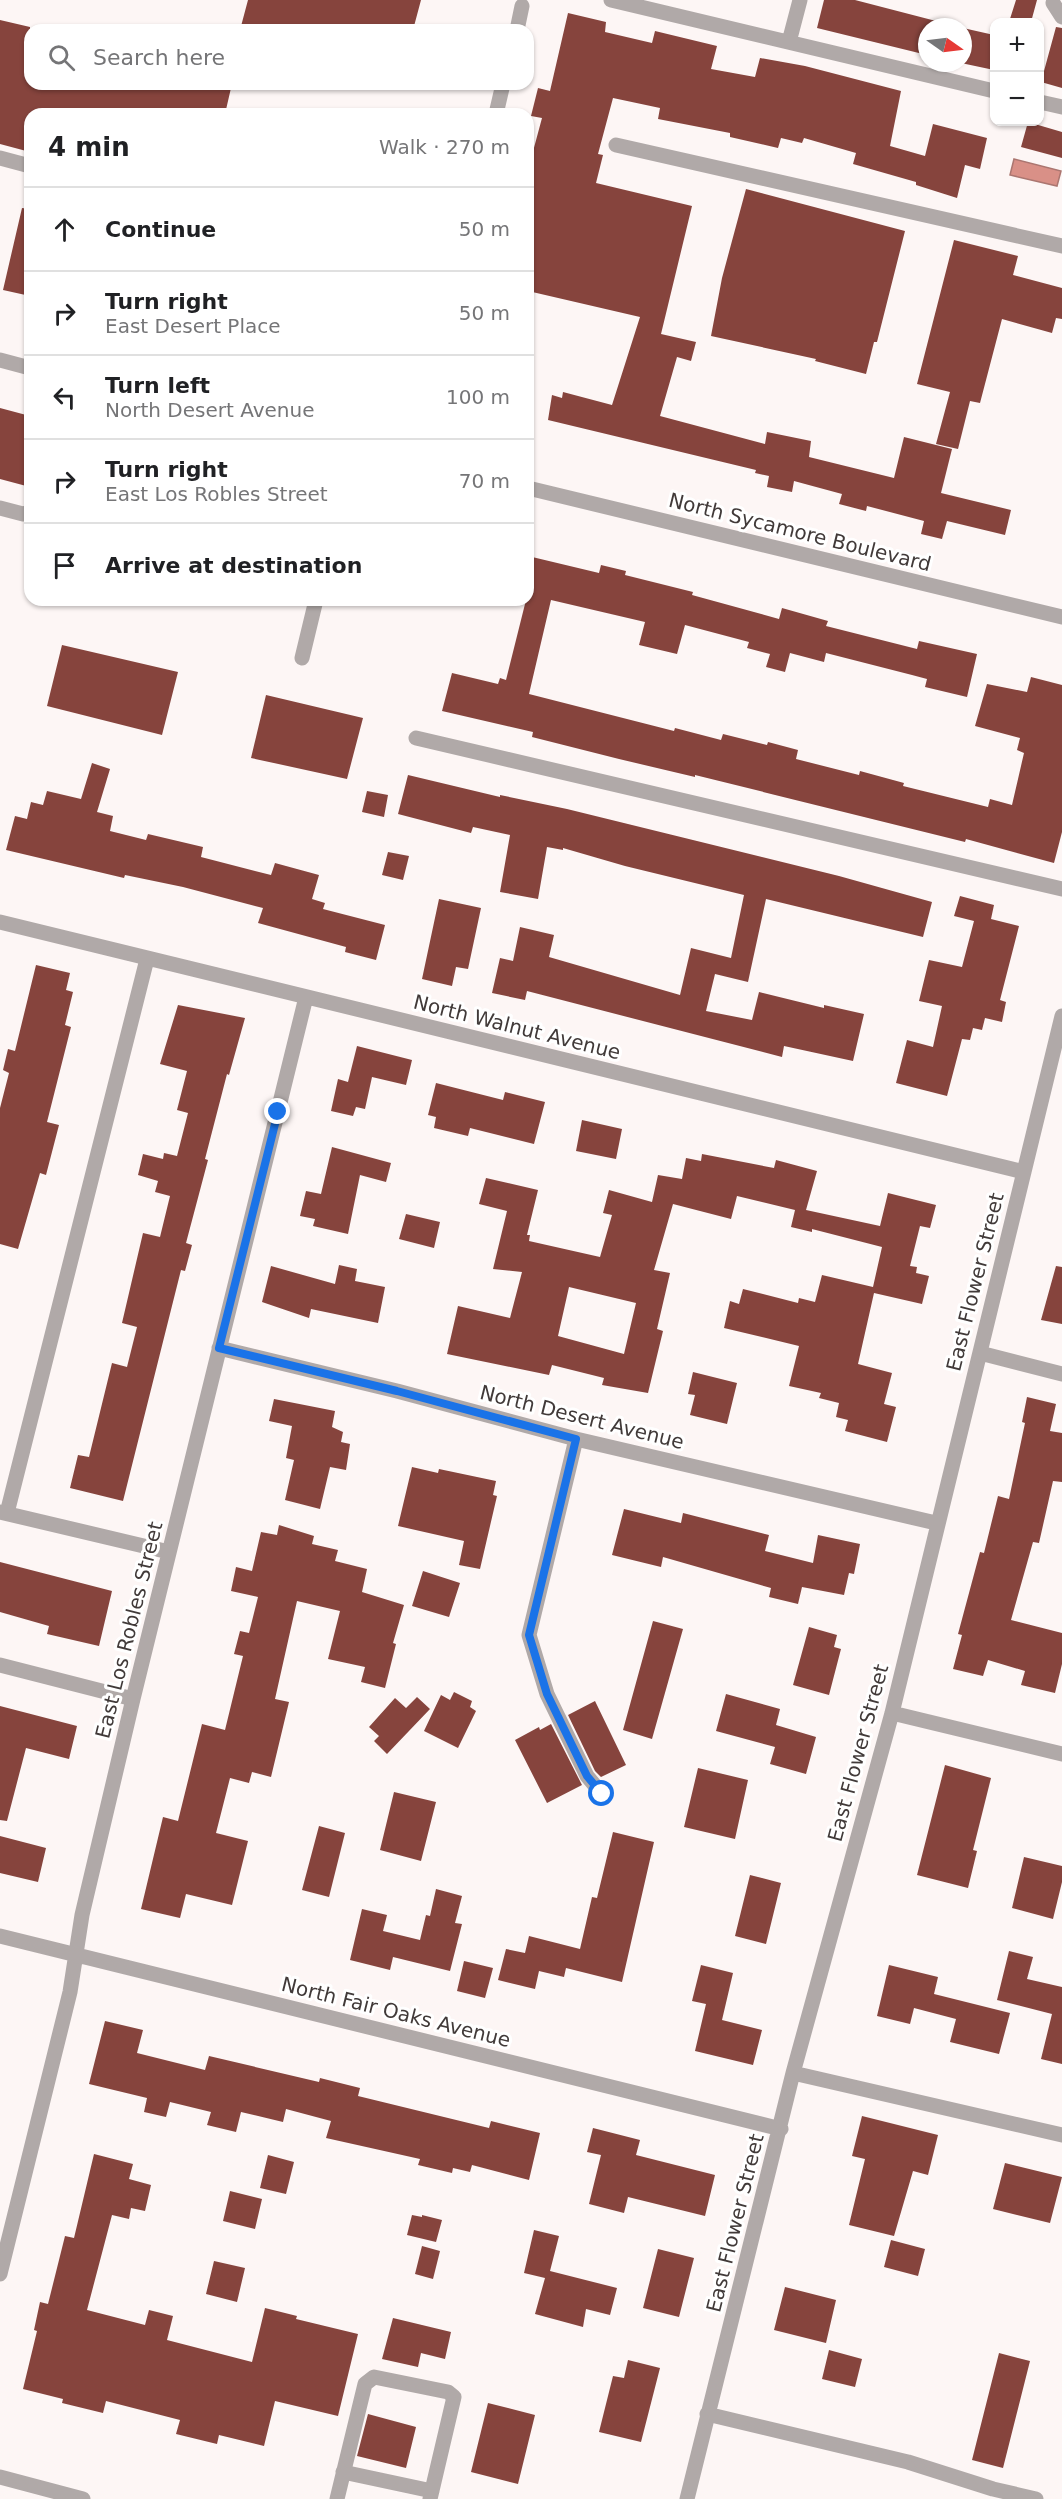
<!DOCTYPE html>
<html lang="en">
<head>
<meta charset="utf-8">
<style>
	:root { --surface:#fff; --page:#f2f2f2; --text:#202124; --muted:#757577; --line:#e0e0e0 }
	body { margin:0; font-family:"DejaVu Sans",sans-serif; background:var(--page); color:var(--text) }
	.controls { position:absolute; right:18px; top:18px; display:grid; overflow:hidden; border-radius:12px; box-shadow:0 2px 4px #0004 }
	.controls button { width:54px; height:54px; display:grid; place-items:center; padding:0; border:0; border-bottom:2px solid var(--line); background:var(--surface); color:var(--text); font:30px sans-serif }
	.compass { position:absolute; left:918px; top:18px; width:54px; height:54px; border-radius:50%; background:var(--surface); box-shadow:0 2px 4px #0004; rotate:104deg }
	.stop { position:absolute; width:18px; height:18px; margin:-14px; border:4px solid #1a73e8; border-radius:50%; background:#fff }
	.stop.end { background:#1a73e8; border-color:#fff; box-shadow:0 2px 6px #0008 }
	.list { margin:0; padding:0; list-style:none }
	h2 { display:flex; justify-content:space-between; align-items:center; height:78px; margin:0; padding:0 24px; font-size:26px }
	h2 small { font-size:20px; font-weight:400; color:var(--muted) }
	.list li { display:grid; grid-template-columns:39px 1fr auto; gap:18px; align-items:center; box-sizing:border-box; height:84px; padding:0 24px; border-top:2px solid var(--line) }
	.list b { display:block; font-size:22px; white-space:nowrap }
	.list p { margin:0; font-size:20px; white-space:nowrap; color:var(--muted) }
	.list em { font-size:20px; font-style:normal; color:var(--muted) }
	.icon { flex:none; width:33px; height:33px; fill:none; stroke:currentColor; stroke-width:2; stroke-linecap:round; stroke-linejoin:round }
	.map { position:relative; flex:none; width:1062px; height:2499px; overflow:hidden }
	.search { position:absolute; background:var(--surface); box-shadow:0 2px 4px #0004; left:24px; top:24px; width:510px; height:66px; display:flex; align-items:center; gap:15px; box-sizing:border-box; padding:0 21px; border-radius:18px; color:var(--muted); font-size:22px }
	.panel { position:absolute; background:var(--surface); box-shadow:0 2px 4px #0004; left:24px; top:108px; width:510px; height:498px; border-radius:18px }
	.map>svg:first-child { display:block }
</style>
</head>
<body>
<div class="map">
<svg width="1062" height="2499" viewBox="0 0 1062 2499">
	<rect width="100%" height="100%" fill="#fdf6f5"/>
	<path fill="#d99087" stroke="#ab7670" stroke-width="1.5" d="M1014 159 1061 171 1057 186 1010 175Z"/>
	<path fill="#86443d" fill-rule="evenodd" d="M248 0H421L413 30H240Z
		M824 0H855L959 27H927V55L817 28Z
		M1016 0H1037L1031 22H1009Z
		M568 13 606 22 605 32 652 43 655 31 717 46 711 69 755 77 760 58 805 66 901 91 890 146 925 156 933 124 987 138 980 169 965 165 957 198 916 185V182L853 164 856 153 804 138 802 143 781 138 778 148 730 137V133L658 119 660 108 613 98 598 154 603 155 596 183 692 206 661 334 696 342 691 361 677 357 660 416 765 444 767 432 811 441 809 457 894 478 904 437 952 449 941 493 1011 510 1005 535 947 521 942 539 921 534 924 521 867 506 866 511 839 504 842 494 794 481 792 492 767 487 769 476 755 473 756 470 548 420 552 395 562 398 563 392 612 405 640 317 528 291V170L542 118 531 116 538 88 550 91Z
		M0 20 30 27V84H212L231 88 225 114H30V152L0 144Z
		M1056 27 1062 28V88L1041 82Z
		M963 28 994 35V70L961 63H963Z
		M1028 122 1062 132V158L1021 147Z
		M746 189 905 231 877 342H874L866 374 815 361 816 359 711 336 722 278Z
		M22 208 30 209V296L3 290Z
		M954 240 1018 256 1013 275 1062 288V319L1056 318 1052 333 1002 319 980 403 970 401 958 449 936 444 950 392 917 384Z
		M0 408 30 416V487L0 479Z
		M528 556 599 573 601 565 626 571 625 575 693 592 692 595 779 619 782 608 828 621 826 626 917 649 919 641 977 654 967 697 925 687 927 679 912 675 826 653 824 662 790 653 785 672 766 667 770 654 747 648 749 642 685 625 677 654 639 645 645 622 551 600 529 694 674 731 675 728 721 740 723 734 767 745 768 742 798 750 796 759 859 775 860 771 904 783 903 786 988 807 990 799 1012 805 1024 753 1017 750 1020 738 975 726 987 684 1027 692 1031 677 1062 685V832L1054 863 966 839 965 842 695 775V777L619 759 532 737 533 732 442 711 452 673 498 684 500 678 506 680 526 600H528Z
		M62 645 178 672 162 735 47 706Z
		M266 695 363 718 347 779 251 758Z
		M92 763 110 769 97 812 113 816 110 831 146 840 148 834 203 847 201 857 271 875 275 863 319 875 312 899 325 903 323 909 385 925 376 960 345 952 346 947 258 923 263 908 183 887 125 875 124 878 6 850 15 816 27 819 31 802 43 805 47 791 81 799Z
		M408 775 500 797V795L567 809 839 876 932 902 923 937 766 899 748 982 715 974 706 1011 752 1020 759 992 824 1008V1005L864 1014 853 1061 784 1046 782 1057 527 991 525 1000 492 993 500 958 513 961 520 927 554 935 549 957 680 995 691 948 731 958 744 895 625 866 563 848V850L547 847 538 899 500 892 510 835 473 827 471 833 398 814Z
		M367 791 388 795 384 817 362 812Z
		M388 852 409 856 403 880 382 875Z
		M960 896 994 905 991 919 1019 926 1000 1000 1006 1002 1002 1022 985 1018 982 1030 973 1028 970 1040 962 1039 947 1096 896 1083 907 1040 933 1047 942 1006 919 1001 929 960 962 967 974 921 954 916Z
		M439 899 481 908 468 969 456 967 452 986 422 979Z
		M36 965 70 973 66 990 73 992 65 1025 71 1027 47 1122 59 1125 46 1175 40 1173 18 1249 0 1244V1108L9 1073 3 1070 8 1049 15 1051Z
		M178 1005 245 1018 229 1075 227 1074 205 1159 208 1160 186 1243 192 1245 185 1271 181 1270 123 1501 70 1488 78 1455 89 1457 112 1363 127 1367 137 1327 122 1323 143 1233 160 1237 170 1196 155 1192 158 1181 138 1175 143 1154 163 1159 164 1153 177 1156 188 1113 177 1110 187 1071 160 1064Z
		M357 1046 412 1060 406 1085 372 1077 365 1109 356 1107 353 1116 331 1111 338 1079 348 1082Z
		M436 1083 503 1100 505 1092 545 1102 534 1144 470 1128 468 1136 434 1128 436 1117 428 1115Z
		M582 1120 622 1129 616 1159 576 1151Z
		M332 1147 391 1163 386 1182 360 1175 348 1234 313 1226 315 1219 300 1216 306 1191 321 1194Z
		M702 1154 774 1168 776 1160 817 1171 806 1210 880 1226 888 1193 936 1205 930 1228 920 1226 910 1266 917 1267 916 1273 929 1276 922 1304 874 1293 858 1364 892 1373 884 1404 896 1407 887 1442 845 1431 848 1420 836 1417 839 1403 819 1398 821 1393 789 1386 799 1346 724 1328 730 1301 739 1304 743 1289 798 1303 799 1298 815 1302 822 1275 873 1287 882 1247 812 1229V1232L791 1227 795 1210 737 1196 731 1219 673 1204 654 1270 670 1273 657 1329 663 1331 648 1393 602 1385 604 1378 552 1365 549 1375 447 1354 458 1306 510 1318 522 1272 493 1269 507 1211 479 1204 486 1178 538 1190 527 1235H530L529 1241 600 1257 612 1215 603 1213 609 1190 652 1202 658 1175 682 1179 686 1158 701 1161ZM569 1287 636 1303 624 1354 558 1336Z
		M406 1214 440 1222 434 1248 399 1239Z
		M339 1265 357 1269 355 1281 385 1287 378 1323 311 1309 309 1318 262 1302 271 1266 335 1284Z
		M1056 1266 1062 1267V1324L1041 1320Z
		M693 1372 737 1383 727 1424 690 1415 695 1395 688 1394Z
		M1027 1397 1056 1404 1050 1431 1062 1433V1482L1053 1481 1039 1543 1033 1542 1011 1620 1062 1633V1664L1055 1693 1021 1685 1025 1671 988 1660 983 1676 953 1669 962 1635 958 1634 980 1552 984 1553 998 1496 1009 1499 1025 1423 1022 1422Z
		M274 1399 335 1411 332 1427 343 1432 341 1442 350 1444 346 1470 330 1467 320 1509 285 1500 294 1460 286 1458 292 1426 269 1421Z
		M412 1467 438 1473 439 1469 496 1481 493 1495 497 1496 480 1569 459 1565 464 1541 398 1526Z
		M624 1509 681 1523 683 1513 769 1535 765 1551 813 1563 818 1535 860 1544 854 1574 849 1573 844 1595 802 1587 798 1604 769 1597 771 1588 663 1557 661 1567 612 1555Z
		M279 1525 314 1536 312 1544 338 1550 335 1561 367 1569 362 1592 404 1605 393 1643 396 1644 385 1688 361 1682 365 1667 328 1659 340 1611 297 1601 275 1699 289 1702 271 1777 252 1772 249 1783 230 1778 216 1833 248 1841 232 1905 186 1894 180 1918 141 1909 163 1817 178 1821 202 1724 225 1730 243 1656 234 1654 240 1631 249 1633 258 1597 231 1591 236 1567 252 1571 261 1532 277 1535Z
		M0 1562 112 1591 99 1646 47 1634 49 1626 0 1612Z
		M423 1571 460 1583 449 1617 412 1606Z
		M653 1621 683 1629 652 1739 623 1730Z
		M809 1627 837 1635 834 1647 841 1649 829 1695 793 1685Z
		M454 1692 472 1701 470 1707 476 1711 458 1748 424 1731 441 1695 450 1700Z
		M726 1694 780 1709 776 1725 816 1737 806 1774 770 1764 775 1747 716 1731Z
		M417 1697 430 1709 387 1754 374 1741 379 1736 369 1727 395 1698 406 1708Z
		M595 1701 626 1765 601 1777 595 1771 568 1715Z
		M0 1706 77 1726 69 1759 26 1748 7 1821 0 1820Z
		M551 1724 582 1785 547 1803 515 1740 539 1727 540 1730Z
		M945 1765 991 1778 973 1850 977 1851 968 1888 917 1875Z
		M698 1768 748 1780 735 1839 684 1827Z
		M394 1792 436 1802 421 1861 380 1850Z
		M319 1826 345 1833 329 1897 302 1890Z
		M613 1832 654 1842 622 1982 566 1968 564 1977 539 1971 535 1989 498 1980 506 1949 525 1953 529 1936 580 1949 592 1897 597 1898Z
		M0 1836 46 1848 38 1882 0 1873Z
		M1024 1857 1062 1866V1882L1053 1919 1012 1908Z
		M750 1875 781 1883 766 1944 735 1936Z
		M436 1889 462 1896 455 1923 462 1924 450 1971 393 1957 390 1970 350 1960 362 1909 387 1915 383 1931 420 1940 426 1915 430 1916Z
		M1009 1951 1033 1957 1027 1979 1062 1987V2064L1041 2059 1052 2014 997 2000Z
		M464 1961 493 1968 485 1998 457 1991Z
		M701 1965 733 1973 722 2020 762 2030 753 2065 695 2051 706 2004 692 2001Z
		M889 1965 938 1977 934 1994 1010 2013 999 2054 950 2042 956 2019 914 2008 910 2024 877 2016Z
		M105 2021 143 2030 137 2053 205 2070 209 2056 319 2082 320 2078 360 2088 358 2096 489 2128 491 2121 540 2133 529 2180 472 2165 470 2172 453 2168 452 2173 418 2165 420 2159 326 2138 331 2121 286 2109 283 2122 241 2112 236 2132 207 2125 211 2112 170 2102 166 2117 144 2112 147 2098 89 2084Z
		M862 2116 938 2135 928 2175 913 2171 894 2236 849 2225 865 2159 852 2156Z
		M593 2128 640 2140 636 2155 715 2175 705 2216 628 2197 624 2213 589 2204 601 2155 587 2152Z
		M94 2154 133 2164 129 2179 151 2185 145 2211 131 2208 129 2219 112 2215 87 2310 145 2325 149 2310 173 2316 167 2340 252 2362 265 2308 297 2316 296 2319 358 2334 338 2416 275 2401 264 2446 219 2435 217 2444 176 2434 180 2420 106 2401 103 2413 62 2403 63 2399 23 2389 37 2331 34 2330 40 2302 48 2304 65 2236 74 2238Z
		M268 2155 294 2162 286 2194 260 2188Z
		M1005 2163 1062 2177 1050 2223 993 2209Z
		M230 2191 262 2199 255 2229 223 2221Z
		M412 2215 422 2217V2215L442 2220 436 2242 407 2235Z
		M534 2230 559 2236 550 2271 617 2288 610 2315 586 2309 583 2327 535 2314 545 2278 524 2273Z
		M891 2240 925 2249 918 2276 884 2267Z
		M422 2246 440 2251 433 2279 415 2274Z
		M658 2249 694 2258 679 2317 643 2308Z
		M214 2261 245 2268 237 2302 206 2294Z
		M785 2287 836 2300 826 2343 774 2330Z
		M393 2318 451 2332 445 2359 421 2353 418 2367 382 2359Z
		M829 2350 862 2359 855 2387 822 2379Z
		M999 2353 1030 2361 1003 2468 972 2460Z
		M628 2360 660 2368 641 2442 599 2432 613 2376 624 2378Z
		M488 2403 535 2415 518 2484 471 2472Z
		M368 2414 416 2427 406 2468 357 2456Z"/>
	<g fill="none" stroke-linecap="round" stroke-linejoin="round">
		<path stroke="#b0a9a8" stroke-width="15" d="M611 0 994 91
			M1053 3 1062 17
			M517 30 522 6
			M789 42 800 0
			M1040 102 1062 107
			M496 114 503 84
			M616 145 1062 246
			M0 158 30 166
			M0 360 30 368
			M528 488 1062 617
			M0 508 23 514 30 512
			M302 658 316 600
			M416 738 1062 889
			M0 922 1024 1172
			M219 1348 397 1391 576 1439 936 1523
			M980 1353 1062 1374
			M576 1439 529 1635 547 1694 587 1776 602 1794
			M0 1512 169 1552
			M7 1513 147 959
			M0 1665 133 1699
			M892 1713 1062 1754
			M0 1936 781 2129
			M793 2073 1062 2135
			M0 2274 70 1992 82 1915 133 1699 306 997
			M707 2414 908 2462 993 2489 1036 2499
			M343 2472 432 2491
			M0 2477 83 2499
			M337 2499 365 2384 374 2377 448 2392 454 2397 430 2499
			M687 2499 793 2073 892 1713 1062 1016"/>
	</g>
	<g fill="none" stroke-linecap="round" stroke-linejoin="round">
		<path stroke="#1a73e8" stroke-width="8" d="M278 1112 219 1348 397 1391 576 1439 529 1635 547 1694 587 1776 602 1794"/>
	</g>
	<g text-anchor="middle" stroke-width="6" stroke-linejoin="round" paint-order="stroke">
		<g font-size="20" fill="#413a39" stroke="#fff">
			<text transform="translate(800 532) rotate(14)" y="7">North Sycamore Boulevard</text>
			<text transform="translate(517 1027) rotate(14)" y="7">North Walnut Avenue</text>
			<text transform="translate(975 1282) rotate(-76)" y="7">East Flower Street</text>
			<text transform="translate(582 1417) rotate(14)" y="7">North Desert Avenue</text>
			<text transform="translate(129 1630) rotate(-76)" y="7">East Los Robles Street</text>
			<text transform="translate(858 1753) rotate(-75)" y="7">East Flower Street</text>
			<text transform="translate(396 2012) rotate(14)" y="7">North Fair Oaks Avenue</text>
			<text transform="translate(735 2223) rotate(-76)" y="7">East Flower Street</text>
		</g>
	</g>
</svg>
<div class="controls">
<button>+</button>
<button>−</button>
</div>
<svg class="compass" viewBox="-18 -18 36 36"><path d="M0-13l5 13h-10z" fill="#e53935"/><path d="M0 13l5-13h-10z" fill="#757577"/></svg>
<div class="stop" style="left:602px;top:1794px"></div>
<div class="stop end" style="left:278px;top:1112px"></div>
<div class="search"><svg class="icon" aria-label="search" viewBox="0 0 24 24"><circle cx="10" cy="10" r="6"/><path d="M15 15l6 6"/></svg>Search here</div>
<section class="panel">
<h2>4 min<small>Walk · 270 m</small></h2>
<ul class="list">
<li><svg class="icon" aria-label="ahead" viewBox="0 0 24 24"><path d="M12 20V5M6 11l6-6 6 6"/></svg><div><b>Continue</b></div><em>50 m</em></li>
<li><svg class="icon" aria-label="right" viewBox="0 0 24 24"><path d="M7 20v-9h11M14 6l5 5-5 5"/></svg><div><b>Turn right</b><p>East Desert Place</p></div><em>50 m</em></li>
<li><svg class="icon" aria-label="left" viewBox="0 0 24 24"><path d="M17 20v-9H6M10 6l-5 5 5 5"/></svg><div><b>Turn left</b><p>North Desert Avenue</p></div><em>100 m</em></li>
<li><svg class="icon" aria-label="right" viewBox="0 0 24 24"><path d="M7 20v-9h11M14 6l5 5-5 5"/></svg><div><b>Turn right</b><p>East Los Robles Street</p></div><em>70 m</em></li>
<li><svg class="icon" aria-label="arrive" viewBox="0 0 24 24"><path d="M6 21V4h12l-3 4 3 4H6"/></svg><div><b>Arrive at destination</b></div></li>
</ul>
</section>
</div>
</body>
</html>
